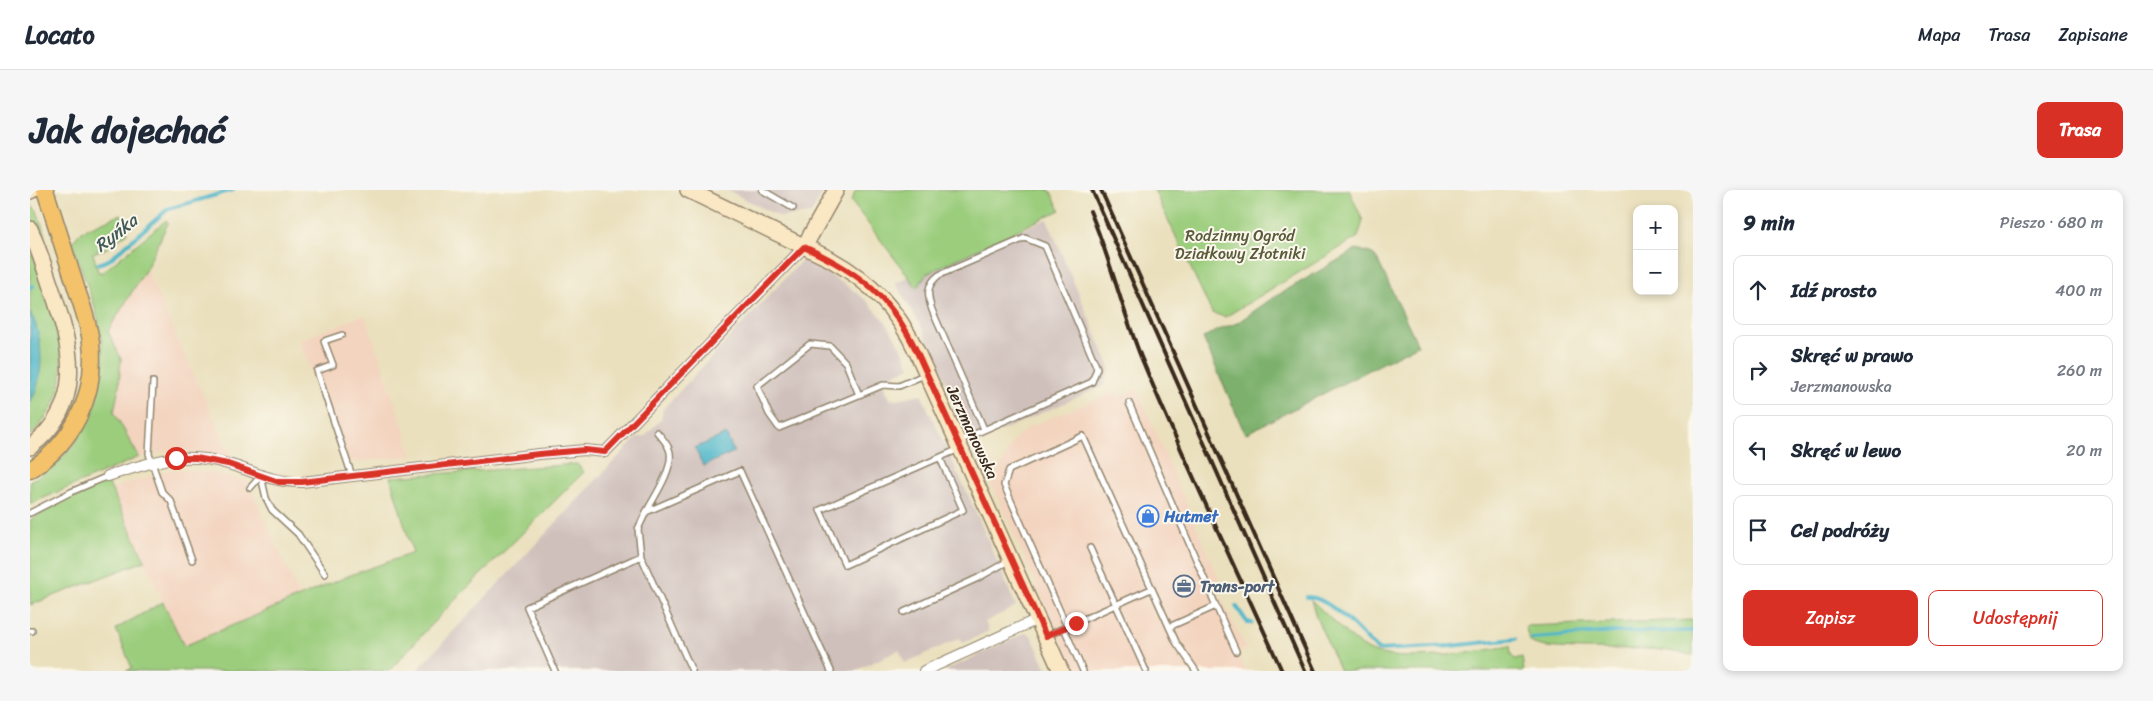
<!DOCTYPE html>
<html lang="pl">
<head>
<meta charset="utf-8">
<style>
	:root { --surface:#fff; --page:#f6f6f7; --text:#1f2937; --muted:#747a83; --line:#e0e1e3; --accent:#d93025 }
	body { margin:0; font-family:Sriracha,sans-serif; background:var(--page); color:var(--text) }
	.controls { position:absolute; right:15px; top:15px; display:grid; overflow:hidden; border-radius:10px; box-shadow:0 2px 8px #0003 }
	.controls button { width:45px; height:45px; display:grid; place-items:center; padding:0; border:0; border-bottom:1px solid var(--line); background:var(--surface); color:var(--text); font:25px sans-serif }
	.stop { position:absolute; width:15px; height:15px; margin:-11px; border:4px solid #d93025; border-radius:50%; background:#fff }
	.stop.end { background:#d93025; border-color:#fff; box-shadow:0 1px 5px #0008 }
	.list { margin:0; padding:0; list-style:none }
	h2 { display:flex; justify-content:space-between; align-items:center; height:65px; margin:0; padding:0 20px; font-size:21px }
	h2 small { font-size:16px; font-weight:400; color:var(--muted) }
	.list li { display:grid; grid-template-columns:32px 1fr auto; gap:15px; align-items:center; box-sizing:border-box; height:70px; margin:0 10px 10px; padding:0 10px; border:1px solid var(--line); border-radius:10px }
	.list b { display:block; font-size:19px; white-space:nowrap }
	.list p { margin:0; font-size:16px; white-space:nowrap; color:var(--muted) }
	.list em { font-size:16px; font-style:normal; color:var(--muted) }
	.actions { display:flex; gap:10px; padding:15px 20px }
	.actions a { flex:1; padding:11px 0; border:1px solid var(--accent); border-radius:10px; text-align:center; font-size:18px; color:var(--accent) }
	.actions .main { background:var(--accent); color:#fff }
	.icon { flex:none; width:28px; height:28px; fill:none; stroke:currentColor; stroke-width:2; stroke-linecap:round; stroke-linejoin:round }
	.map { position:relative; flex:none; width:1663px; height:481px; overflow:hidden; border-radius:10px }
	header { display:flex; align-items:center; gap:30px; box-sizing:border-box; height:70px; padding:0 25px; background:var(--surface); border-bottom:1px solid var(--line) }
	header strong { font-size:24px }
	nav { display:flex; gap:28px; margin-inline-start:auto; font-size:18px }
	.intro { display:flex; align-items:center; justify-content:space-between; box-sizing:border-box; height:120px; padding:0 30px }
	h1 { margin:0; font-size:35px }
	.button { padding:12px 22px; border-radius:10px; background:var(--accent); color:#fff; font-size:18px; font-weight:700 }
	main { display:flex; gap:30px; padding:0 30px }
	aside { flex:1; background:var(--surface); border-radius:10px; box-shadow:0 2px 8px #0003 }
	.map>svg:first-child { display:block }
</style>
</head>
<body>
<header>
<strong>Locato</strong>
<nav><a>Mapa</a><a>Trasa</a><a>Zapisane</a></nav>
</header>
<div class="intro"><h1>Jak dojechać</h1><a class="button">Trasa</a></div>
<main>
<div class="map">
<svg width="1663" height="481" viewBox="0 0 1663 481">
	<rect width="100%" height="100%" fill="#fbf7ec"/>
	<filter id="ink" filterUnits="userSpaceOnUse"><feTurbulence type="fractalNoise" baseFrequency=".02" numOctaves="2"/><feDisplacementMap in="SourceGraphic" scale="10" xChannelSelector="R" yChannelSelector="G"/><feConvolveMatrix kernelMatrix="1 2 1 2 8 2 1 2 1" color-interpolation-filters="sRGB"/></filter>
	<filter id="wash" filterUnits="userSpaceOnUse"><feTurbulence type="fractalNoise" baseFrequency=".0096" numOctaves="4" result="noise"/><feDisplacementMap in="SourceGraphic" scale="20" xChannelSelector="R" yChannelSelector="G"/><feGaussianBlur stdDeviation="1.12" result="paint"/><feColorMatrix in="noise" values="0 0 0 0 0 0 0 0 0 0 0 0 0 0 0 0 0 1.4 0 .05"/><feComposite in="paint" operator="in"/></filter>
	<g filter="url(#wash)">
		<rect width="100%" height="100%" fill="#eae0bd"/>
		<path fill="#f3d4bf" d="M116 79 202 269 147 260 123 263 49 292 91 169 78 141Z
			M335 125 383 266 313 273 269 150Z
			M1107 199 1192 397 1187 400 1216 459 1207 464 1217 481H1045L962 295 981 255 988 246 1001 236 1086 201 1089 207Z
			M142 279 176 282 217 291 270 407 154 456 81 299Z"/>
		<path fill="#cfc0bb" d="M697 0H794L781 24 750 27Z
			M1017 29 1080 178 1073 196 943 253 891 136 865 93Z
			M772 70 798 84 820 98 837 111 856 132 871 157 880 177 851 191 861 210 891 204 948 327 986 416 955 432 959 441 933 453 930 448 875 473 869 460 825 481H386L606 248 615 246 631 229 633 219Z
			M995 443 1001 445 1018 481H914Z"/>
		<path fill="#9bcd7d" stroke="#6b7c4e" d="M826 0H1020L1030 20 896 84 887 98 821 11Z
			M1124 0H1319L1333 31 1328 47 1195 127 1182 123Z
			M0 14 7 21 15 44 13 45 9 37 0 27Z
			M91 24 98 43 75 59 63 63 68 82H73L136 30 138 33 116 79 78 141 91 169 89 196 84 222 109 267 0 314V291C56 263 80 198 70 139 65 111 50 79 42 52L52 41Z
			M0 65H3C18 107 39 155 29 201 26 215 10 236 0 246Z
			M547 274 554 282 413 422 359 481H96L102 478 86 439 133 412 154 456 323 384 383 363 360 287Z
			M77 290 115 371 0 415V330L34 309Z
			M1281 410C1297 424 1321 451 1339 460 1369 475 1446 462 1480 456L1481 465 1485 469 1492 467 1494 481H1310L1286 427Z
			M1663 430V465C1648 463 1632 459 1617 459 1596 458 1516 462 1502 453 1498 450 1497 440 1495 436Z"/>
		<path fill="#7cb06c" stroke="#5c6d45" d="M1327 59 1343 64 1348 71 1388 155 1215 244 1173 148 1188 140 1207 133 1241 109Z"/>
		<path fill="#4cb5c9" stroke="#447074" d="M0 122C14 146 15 190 0 213Z
			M696 244 704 262 673 276 665 258Z"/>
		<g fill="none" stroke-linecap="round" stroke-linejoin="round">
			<path stroke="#4cb5c9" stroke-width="4" d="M68 74 79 70 138 19 203 0
				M0 97 3 96
				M1277 407C1300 406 1331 445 1348 460L1421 456 1485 449
				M1206 416 1217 432 1222 433
				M1502 448 1586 442 1663 441"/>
		</g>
	</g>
	<g filter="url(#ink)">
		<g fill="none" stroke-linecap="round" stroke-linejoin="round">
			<g stroke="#92856e" stroke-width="8">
				<path id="lane" d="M732 0 763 18
					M312 145 294 151 303 175 287 181 322 286
					M123 192 119 264 132 302 141 311 162 370
					M829 205 816 173 800 156 780 154 727 196 739 224 749 238 853 195 869 196 894 185
					M1099 213 1186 416 1139 437
					M929 251 1062 192 1067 178 1015 56 995 48 909 85C896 95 897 105 902 120L954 239
					M910 268 933 320 815 375 790 320 929 259
					M231 286 236 308 242 320 268 344 295 384
					M220 298 231 286
					M616 322C624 308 646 275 639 259 637 253 631 247 627 242
					M0 323 41 302 78 286
					M1060 358 1116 481
					M1186 416 1206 461
					M874 422 948 388 980 370
					M1037 437 974 295 979 280 1053 246 1146 452 1166 481
					M1034 438 1053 481
					M0 441H2
					M1016 446 1121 399
					M525 481 497 417 611 366
					M662 481 611 366 608 339 616 322 710 281 801 481"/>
			</g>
			<g stroke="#92856e" stroke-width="12">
				<path id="street" d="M78 286C121 272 152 260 198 274 227 282 239 292 272 292L509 264 555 260 575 262 774 57
					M894 481 1008 429"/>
			</g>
			<g stroke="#92856e" stroke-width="18">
				<path id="secondary" d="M658 0 800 69C841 92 867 119 887 162L1031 481
					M0 1 2 0
					M0 39C9 59 15 80 22 100 42 158 56 215 0 257
					M774 57 806 0"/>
			</g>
			<g stroke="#92856e" stroke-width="19">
				<path id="primary" d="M0 280C43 253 67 205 61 153 59 132 50 111 44 91 34 60 25 30 15 0"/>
			</g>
			<use href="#lane" stroke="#fff" stroke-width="5"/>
			<use href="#street" stroke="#fff" stroke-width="10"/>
			<use href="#secondary" stroke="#fae7c3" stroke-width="15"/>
			<use href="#primary" stroke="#f3c26a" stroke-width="16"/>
			<path stroke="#3b2a1e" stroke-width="4" d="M1062 0 1275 481
				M1071 0 1285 481
				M1060 21C1080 68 1092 119 1111 167 1155 273 1205 377 1252 481"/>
		</g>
	</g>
	<g fill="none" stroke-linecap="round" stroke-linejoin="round" filter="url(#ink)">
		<path stroke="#d93025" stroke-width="6" d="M146 268H166L198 274 249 292H272L509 264 555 260 575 262 774 57C829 82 861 107 887 162L1016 446 1046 433"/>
	</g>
	<defs>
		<g id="shop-ring" transform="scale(1.125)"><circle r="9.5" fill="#fbf7ec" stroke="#3f7fe0" stroke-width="1.5"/><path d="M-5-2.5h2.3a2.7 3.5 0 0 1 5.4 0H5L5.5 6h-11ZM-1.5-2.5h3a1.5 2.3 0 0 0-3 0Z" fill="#3f7fe0"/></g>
		<g id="office-ring" transform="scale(1.125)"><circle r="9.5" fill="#fbf7ec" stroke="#5c6f8a" stroke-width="1.5"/><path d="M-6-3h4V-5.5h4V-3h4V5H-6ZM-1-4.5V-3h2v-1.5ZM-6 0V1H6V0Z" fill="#5c6f8a"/></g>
	</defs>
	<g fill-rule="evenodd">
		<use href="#shop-ring" x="1118" y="326"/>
		<use href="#office-ring" x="1154" y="396"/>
	</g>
	<g text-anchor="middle" stroke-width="4" stroke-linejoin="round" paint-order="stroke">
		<g font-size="16" fill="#585b3a" stroke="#fbf7ec">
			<text x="1210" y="51">Rodzinny Ogród<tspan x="1210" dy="18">Działkowy Złotniki</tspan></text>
		</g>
		<g font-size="16" fill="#3b2a1e" stroke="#fbf7ec">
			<text transform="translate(943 242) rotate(65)" y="6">Jerzmanowska</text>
		</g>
		<g font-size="16" font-weight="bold" fill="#366cbe" stroke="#fbf7ec" text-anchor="start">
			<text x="1134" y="332">Hutmet</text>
		</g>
		<g font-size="16" font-weight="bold" fill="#4e5e75" stroke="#fbf7ec" text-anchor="start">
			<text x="1170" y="402">Trans-port</text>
		</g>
		<g font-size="18" font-style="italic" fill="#415b5a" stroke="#fbf7ec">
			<text transform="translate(86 43) rotate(-38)" y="6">Ryńka</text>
		</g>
	</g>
</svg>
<div class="controls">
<button>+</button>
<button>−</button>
</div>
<div class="stop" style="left:146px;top:268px"></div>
<div class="stop end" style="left:1046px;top:433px"></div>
</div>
<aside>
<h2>9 min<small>Pieszo · 680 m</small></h2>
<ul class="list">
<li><svg class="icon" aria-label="ahead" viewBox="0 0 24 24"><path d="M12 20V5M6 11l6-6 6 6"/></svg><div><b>Idź prosto</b></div><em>400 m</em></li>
<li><svg class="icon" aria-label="right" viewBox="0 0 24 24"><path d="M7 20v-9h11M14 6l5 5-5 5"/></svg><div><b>Skręć w prawo</b><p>Jerzmanowska</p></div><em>260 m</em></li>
<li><svg class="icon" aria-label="left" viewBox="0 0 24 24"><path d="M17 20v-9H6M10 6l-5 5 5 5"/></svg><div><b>Skręć w lewo</b></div><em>20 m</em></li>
<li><svg class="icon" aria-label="arrive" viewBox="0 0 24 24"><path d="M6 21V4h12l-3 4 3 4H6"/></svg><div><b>Cel podróży</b></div></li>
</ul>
<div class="actions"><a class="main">Zapisz</a><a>Udostępnij</a></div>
</aside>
</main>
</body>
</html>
